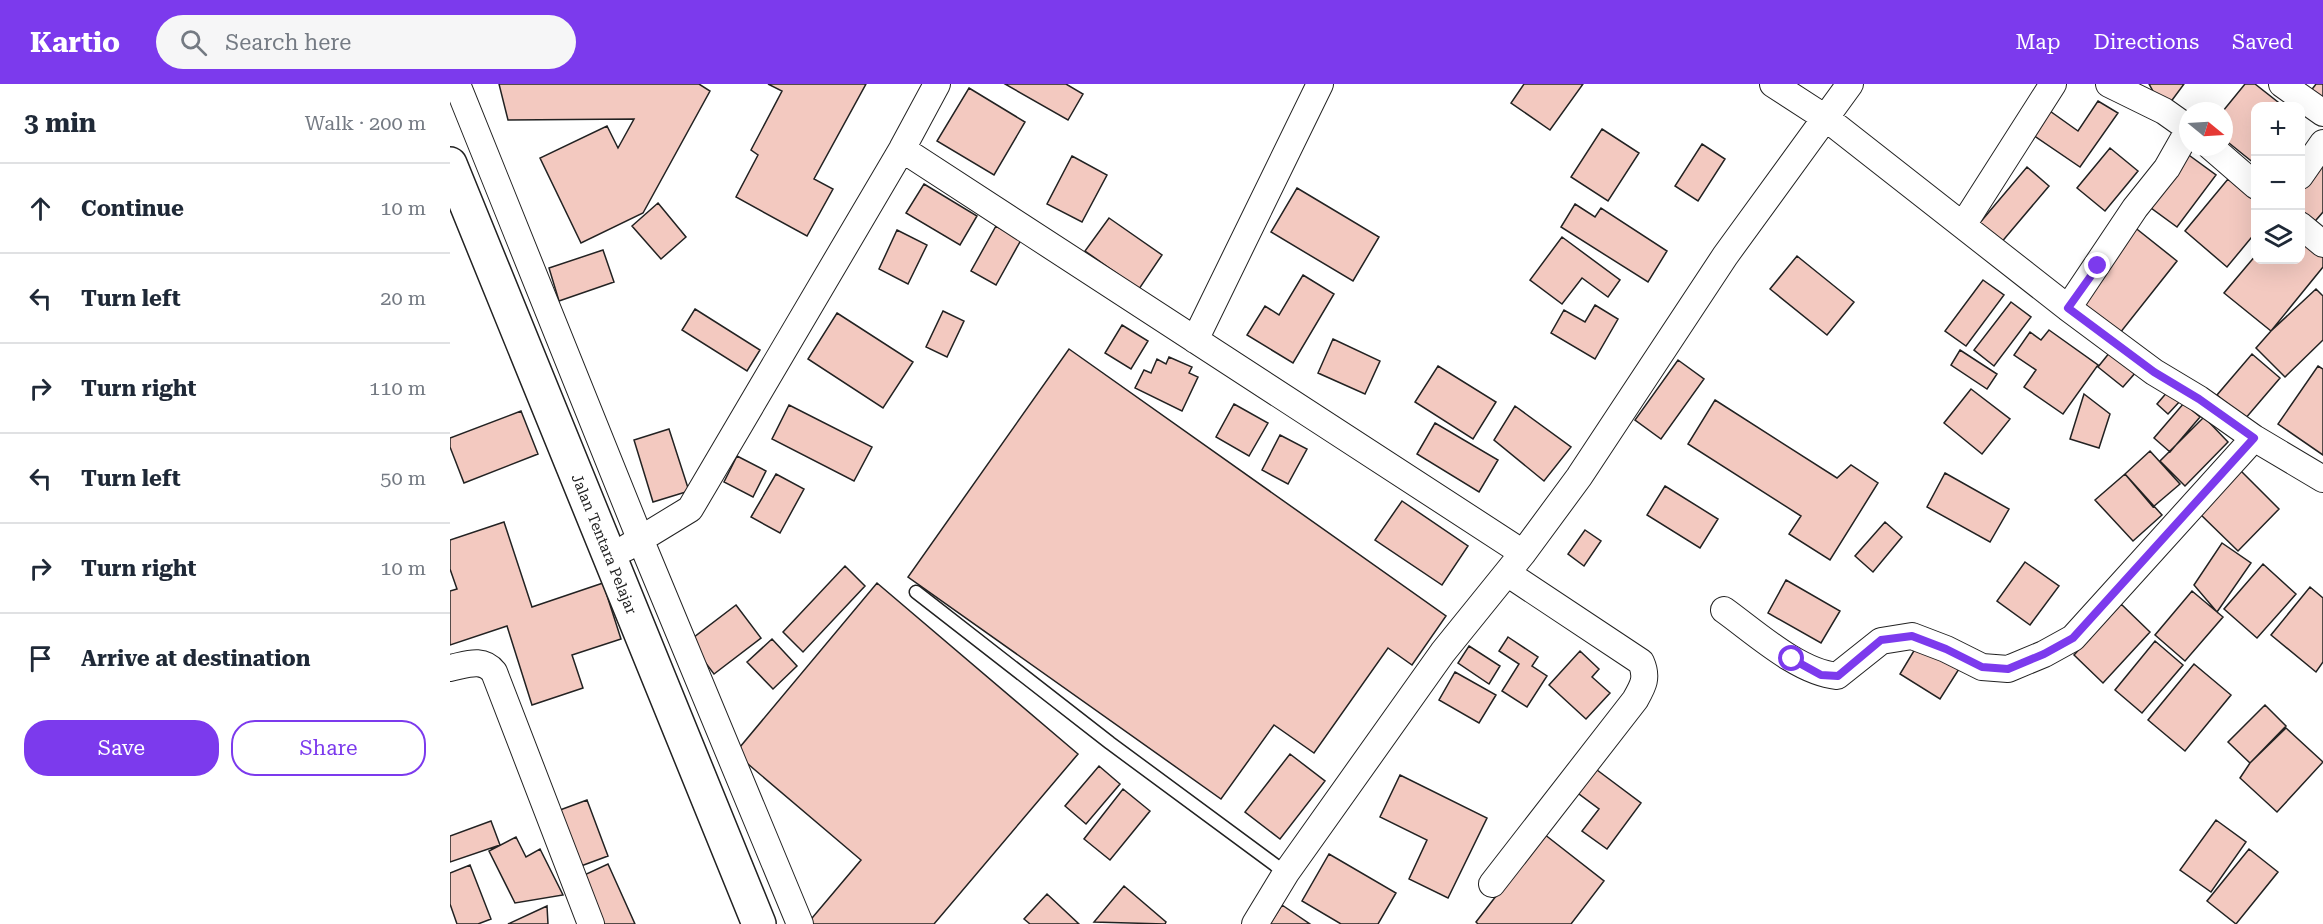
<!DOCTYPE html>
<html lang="en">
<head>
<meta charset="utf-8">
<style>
	:root { --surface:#fff; --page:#f6f6f7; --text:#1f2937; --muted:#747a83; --line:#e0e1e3; --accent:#7c3aed }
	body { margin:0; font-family:"Roboto Serif",serif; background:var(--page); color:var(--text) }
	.controls { position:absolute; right:18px; top:18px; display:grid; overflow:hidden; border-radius:12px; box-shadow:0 6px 24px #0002 }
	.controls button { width:54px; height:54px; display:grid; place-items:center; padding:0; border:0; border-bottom:2px solid var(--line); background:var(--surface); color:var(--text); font:30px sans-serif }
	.compass { position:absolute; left:1729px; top:18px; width:54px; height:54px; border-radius:50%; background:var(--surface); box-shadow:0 6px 24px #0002; rotate:108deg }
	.stop { position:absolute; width:18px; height:18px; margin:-14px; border:4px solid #7c3aed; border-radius:50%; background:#fff }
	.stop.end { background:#7c3aed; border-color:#fff; box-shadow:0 2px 6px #0008 }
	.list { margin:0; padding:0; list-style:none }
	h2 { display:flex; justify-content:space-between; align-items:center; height:78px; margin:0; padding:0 24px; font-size:26px }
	h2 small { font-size:20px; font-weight:400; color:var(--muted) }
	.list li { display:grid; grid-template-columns:39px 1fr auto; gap:18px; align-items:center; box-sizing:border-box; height:90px; padding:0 24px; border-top:2px solid var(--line) }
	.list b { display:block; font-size:22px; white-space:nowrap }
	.list em { font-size:20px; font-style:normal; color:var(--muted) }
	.actions { display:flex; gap:12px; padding:18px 24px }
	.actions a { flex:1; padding:14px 0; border:2px solid var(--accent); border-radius:24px; text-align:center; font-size:21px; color:var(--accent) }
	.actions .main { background:var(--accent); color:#fff }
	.icon { flex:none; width:33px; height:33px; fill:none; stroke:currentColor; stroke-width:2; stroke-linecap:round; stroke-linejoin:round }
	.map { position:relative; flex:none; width:1873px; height:840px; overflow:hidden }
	header { display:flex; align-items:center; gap:36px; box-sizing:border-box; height:84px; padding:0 30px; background:var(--accent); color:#fff }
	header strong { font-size:28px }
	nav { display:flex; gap:33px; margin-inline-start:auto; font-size:21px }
	.search { width:420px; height:54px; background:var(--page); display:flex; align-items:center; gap:15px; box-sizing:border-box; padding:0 21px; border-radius:33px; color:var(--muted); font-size:22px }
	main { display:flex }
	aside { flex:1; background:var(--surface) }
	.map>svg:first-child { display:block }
</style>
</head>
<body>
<header>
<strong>Kartio</strong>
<div class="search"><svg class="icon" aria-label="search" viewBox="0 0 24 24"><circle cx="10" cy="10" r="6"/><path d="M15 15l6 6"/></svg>Search here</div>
<nav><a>Map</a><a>Directions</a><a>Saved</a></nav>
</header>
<main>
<aside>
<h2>3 min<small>Walk · 200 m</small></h2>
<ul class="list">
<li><svg class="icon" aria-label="ahead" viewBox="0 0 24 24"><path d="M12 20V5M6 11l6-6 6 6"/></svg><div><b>Continue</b></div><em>10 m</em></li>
<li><svg class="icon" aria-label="left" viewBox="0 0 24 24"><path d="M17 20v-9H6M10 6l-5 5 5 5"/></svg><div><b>Turn left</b></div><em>20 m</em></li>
<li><svg class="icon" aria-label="right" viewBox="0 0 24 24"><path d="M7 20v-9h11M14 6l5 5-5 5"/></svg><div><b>Turn right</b></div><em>110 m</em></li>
<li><svg class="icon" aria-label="left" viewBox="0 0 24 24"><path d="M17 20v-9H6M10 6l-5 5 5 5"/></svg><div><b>Turn left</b></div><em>50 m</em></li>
<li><svg class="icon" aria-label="right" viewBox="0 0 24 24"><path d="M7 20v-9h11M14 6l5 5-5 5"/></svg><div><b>Turn right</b></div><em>10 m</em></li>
<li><svg class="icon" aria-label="arrive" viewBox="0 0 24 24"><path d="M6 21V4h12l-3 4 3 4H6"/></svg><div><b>Arrive at destination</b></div></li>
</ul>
<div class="actions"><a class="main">Save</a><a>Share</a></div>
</aside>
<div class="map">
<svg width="1873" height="840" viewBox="0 0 1873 840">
	<rect width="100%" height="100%" fill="#fff"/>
	<path fill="#f3c9c0" stroke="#222" stroke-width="1.5" d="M49 0H249L260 7 193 129 131 159 90 74 157 42 168 64 184 35 58 36Z
		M318 0H416L364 95 383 105 357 152 286 113 308 71 301 66 332 7Z
		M555 0H616L633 10 618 36Z
		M1074 0H1133L1100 46 1061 19Z
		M1699 0H1734L1714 27Z
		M1795 0H1805L1833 22H1806L1805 80 1774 55 1773 27Z
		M1866 0H1873V20L1860 8Z
		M519 4 575 38 544 91 487 57Z
		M1648 17 1668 29 1630 83 1580 49 1597 25 1628 47Z
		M1152 45 1189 69 1158 117 1121 93Z
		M1252 60 1275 75 1248 117 1225 102Z
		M1660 64 1688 87 1655 127 1627 104Z
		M1873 68V128L1860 143 1850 135V95Z
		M1736 69 1766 91 1727 143 1697 121Z
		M622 72 657 91 632 138 597 120Z
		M1577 83 1599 102 1550 160 1528 141Z
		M1778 95 1806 118V148L1777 183 1735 147Z
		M474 100 527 132 510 161 456 129Z
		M847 104 929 153 903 197 821 148Z
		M208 119 236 153 211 175 182 142Z
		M1125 120 1145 133 1151 124 1217 167 1198 198 1111 143Z
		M659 134 712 171 689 205 635 167Z
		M546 142 571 156 546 201 521 187Z
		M1683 142 1727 177 1670 249 1625 214Z
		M447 146 477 161 458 200 429 185Z
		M1112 153 1170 196 1158 213 1132 194 1112 220 1080 196Z
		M1850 153 1873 172V183L1821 247 1774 209 1806 171V176H1850Z
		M153 166 164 198 109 217 99 184Z
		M1347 172 1404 218 1377 251 1320 205Z
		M853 191 884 210 843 279 797 251 815 222 829 231Z
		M1533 196 1554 211 1516 262 1495 247Z
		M1866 205 1873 212V256L1835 293 1806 264 1821 247Z
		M1561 218 1581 233 1544 282 1524 266Z
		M1145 221 1168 235 1145 275 1101 249 1114 226 1135 238Z
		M245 225 310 266 297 287 232 246Z
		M493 227 514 237 497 273 476 263Z
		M387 229 463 278 433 324 358 275Z
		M672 241 698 257 681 285 655 269Z
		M1599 246 1648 281 1613 330 1574 303 1586 286 1564 271 1580 248 1591 256Z
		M883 255 930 277 915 310 868 289Z
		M619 265 996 532 962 581 938 564 864 669 824 641 771 715 458 493Z
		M1510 266 1547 290 1537 305 1501 281Z
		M1660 268 1686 288 1673 303 1648 283Z
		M1802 270 1830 294 1795 335 1767 311Z
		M719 273 742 283 739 289 748 293 732 327 685 304 694 286 701 289 707 275 716 280Z
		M1228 276 1254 295 1211 355 1185 336Z
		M988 282 1046 318 1023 355 965 318Z
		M1868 282 1873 285V371L1828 340Z
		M1521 305 1560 335 1532 370 1494 339Z
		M1719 306 1731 316 1718 330 1707 320Z
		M1634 310 1660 330 1649 364 1620 355Z
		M1265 316 1387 394 1401 381 1428 399 1380 476 1339 450 1351 432 1238 360Z
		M1734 319 1750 333 1720 368 1704 354Z
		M784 320 818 339 799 372 766 353Z
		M339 321 422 363 404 397 322 355Z
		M1065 322 1121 363 1094 397 1044 356Z
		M71 327 88 370 14 399 0 363V354Z
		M1754 333 1778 358 1735 402 1710 377Z
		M985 339 1048 376 1029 408 967 370Z
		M219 345 239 407 203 418 184 356Z
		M830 351 857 365 838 400 812 386Z
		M1700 367 1730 400 1703 423 1675 390Z
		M287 372 316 387 303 413 274 398Z
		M1790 386 1829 425 1788 467 1748 428Z
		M1495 389 1559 425 1540 458 1477 423Z
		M326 390 354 405 330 449 301 433Z
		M1675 390 1712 431 1683 457 1645 416Z
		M1215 402 1268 435 1250 464 1197 431Z
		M952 417 1018 462 992 501 925 456Z
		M54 438 82 523 153 499 171 555 122 571 133 604 82 621 57 542 0 561V507L7 505 0 485V456Z
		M1435 438 1452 453 1423 488 1405 472Z
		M1135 446 1151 457 1134 482 1118 470Z
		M1772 459 1801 479 1767 528 1744 501Z
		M1575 478 1609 502 1580 541 1547 517Z
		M1813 480 1846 510 1807 554 1774 525Z
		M395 482 415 502 353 568 333 548Z
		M1336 496 1390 527 1371 559 1318 529Z
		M427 499 628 670 484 840H357L411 776 285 669Z
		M1860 503 1873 514V578L1866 588 1821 551Z
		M1742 507 1773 533 1735 577 1705 551Z
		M1671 520 1700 548 1653 599 1624 571Z
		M286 521 311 554 264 590 239 557Z
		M1058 553 1088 573 1082 582 1097 592 1077 623 1052 607 1069 580 1049 567Z
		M322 555 347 582 323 605 297 578Z
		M1705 557 1733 581 1692 629 1665 606Z
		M1468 560 1509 585 1490 615 1450 590Z
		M1019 562 1050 582 1039 600 1008 579Z
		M1130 567 1149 585 1142 593 1160 609 1136 635 1099 601Z
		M1744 580 1781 611 1735 667 1698 636Z
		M1005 588 1046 611 1029 639 989 616Z
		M1815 621 1836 642 1800 679 1778 658Z
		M1836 644 1873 678 1827 728 1790 694 1800 679Z
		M840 670 875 697 830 755 795 728Z
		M649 682 670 700 636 740 615 722Z
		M1143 683 1191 719 1157 765 1132 747 1149 725 1125 707Z
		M950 691 1037 734 998 814 959 795 977 756 930 733Z
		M673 705 700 727 660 776 634 755Z
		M137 716 158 772 131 782 110 726Z
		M1766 736 1796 758 1761 808 1730 786Z
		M41 737 50 761 0 778V752Z
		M1094 750 1154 797 1121 840H1028L1026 838Z
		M66 753 76 773 90 765 113 811 65 819 39 767Z
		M1799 765 1828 788 1786 840 1757 817Z
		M879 770 946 809 928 840H891L852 817Z
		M158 780 185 840H153L132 792Z
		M20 781 41 835 28 840H7L0 820V789Z
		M674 802 716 838 715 840 644 838Z
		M597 810 629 840H580L574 835Z
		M832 821 860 840H820Z
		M97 822 98 840H58Z"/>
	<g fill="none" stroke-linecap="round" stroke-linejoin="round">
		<g stroke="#222" stroke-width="15">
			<path id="lane" d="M466 508 660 659 836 789"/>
		</g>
		<g stroke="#222" stroke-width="28">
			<path id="street" d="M7 0 191 457 350 840
				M1323 0 1377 35 1618 224 1704 288 1749 315 1804 354 1873 395
				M1659 0 1714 27 1738 44
				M1832 0 1873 29
				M1761 63 1806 102
				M452 65 1073 469
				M1850 92 1873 59
				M1513 141 1603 0
				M1850 141 1873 160
				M1618 224 1685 124 1717 84 1738 47
				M745 256 870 0
				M176 464 240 425 452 65 487 0
				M1274 526C1306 549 1348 588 1387 592L1431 557 1462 552 1496 565 1532 583 1558 585 1594 570 1623 554 1804 354
				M0 584C16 581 32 573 44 588L141 840
				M1042 800 1185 616C1193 602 1198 594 1191 578L1057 489
				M805 840 836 789 993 568 1073 469 1129 393 1275 172 1400 0"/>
		</g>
		<g stroke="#222" stroke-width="36">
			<path id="secondary" d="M0 80 309 840"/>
		</g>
		<use href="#lane" stroke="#fff" stroke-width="12"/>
		<use href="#street" stroke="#fff" stroke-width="26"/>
		<use href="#secondary" stroke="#fff" stroke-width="33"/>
	</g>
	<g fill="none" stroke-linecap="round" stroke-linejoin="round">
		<path stroke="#7c3aed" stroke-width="8" d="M1342 575 1371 591 1388 592 1431 556 1462 552 1496 565 1532 583 1558 585 1594 570 1623 554 1804 354 1749 315 1704 288 1618 224 1648 182"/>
	</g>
	<g text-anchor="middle" stroke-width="4.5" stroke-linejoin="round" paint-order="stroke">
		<g font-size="15" fill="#222" stroke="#fff">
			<text transform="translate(154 460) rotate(68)" y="5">Jalan Tentara Pelajar</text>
		</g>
	</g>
</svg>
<div class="controls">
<button>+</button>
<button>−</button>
<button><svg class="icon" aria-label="layers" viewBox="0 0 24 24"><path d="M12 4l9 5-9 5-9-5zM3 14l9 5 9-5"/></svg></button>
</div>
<svg class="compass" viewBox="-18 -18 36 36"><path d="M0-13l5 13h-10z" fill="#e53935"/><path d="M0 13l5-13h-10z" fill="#747a83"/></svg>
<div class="stop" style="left:1342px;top:575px"></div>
<div class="stop end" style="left:1648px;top:182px"></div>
</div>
</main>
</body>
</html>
